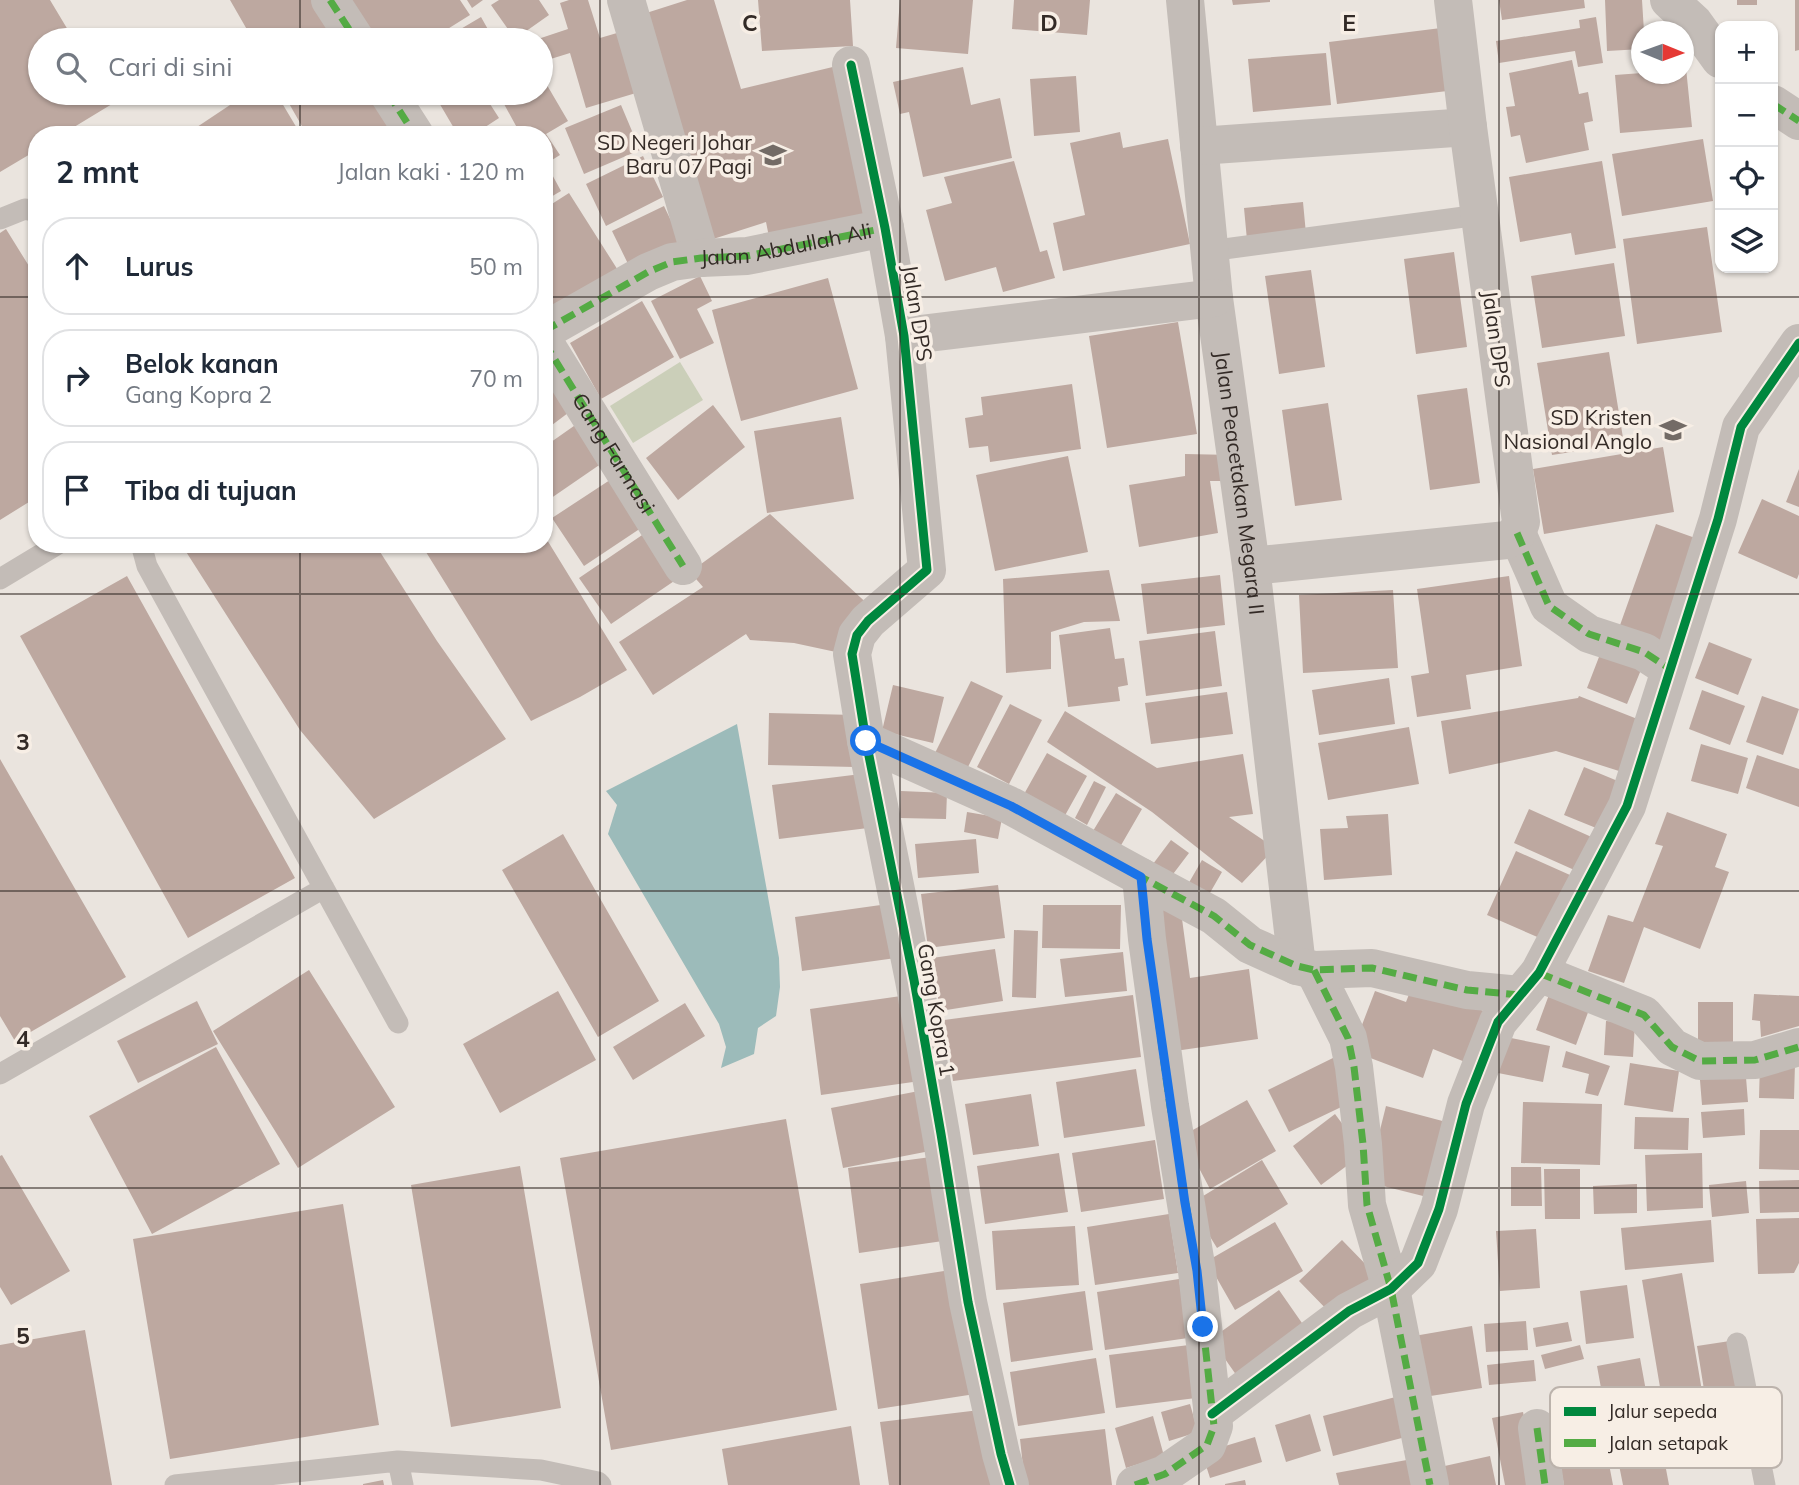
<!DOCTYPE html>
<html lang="id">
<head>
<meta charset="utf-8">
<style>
	:root { --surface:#fff; --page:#f2f2f3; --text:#1f2937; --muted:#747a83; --line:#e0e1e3 }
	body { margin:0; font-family:Mulish,sans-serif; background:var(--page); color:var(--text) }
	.controls { position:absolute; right:21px; top:21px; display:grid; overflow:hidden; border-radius:14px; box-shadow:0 2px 5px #0004 }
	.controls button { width:63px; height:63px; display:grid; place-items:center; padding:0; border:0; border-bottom:2px solid var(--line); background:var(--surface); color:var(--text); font:35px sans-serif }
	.compass { position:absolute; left:1631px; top:21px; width:63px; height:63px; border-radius:50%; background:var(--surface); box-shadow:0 2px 5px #0004; rotate:91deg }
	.stop { position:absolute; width:21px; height:21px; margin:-16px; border:5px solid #1a73e8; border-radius:50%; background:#fff }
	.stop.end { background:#1a73e8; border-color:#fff; box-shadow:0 2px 7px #0008 }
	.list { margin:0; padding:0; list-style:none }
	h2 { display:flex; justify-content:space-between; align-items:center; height:91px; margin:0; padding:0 28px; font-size:30px }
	h2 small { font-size:23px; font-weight:400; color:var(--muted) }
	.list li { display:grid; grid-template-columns:46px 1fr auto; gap:21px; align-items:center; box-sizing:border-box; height:98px; margin:0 14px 14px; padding:0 14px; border:2px solid var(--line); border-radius:28px }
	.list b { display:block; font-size:26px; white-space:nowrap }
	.list p { margin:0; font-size:23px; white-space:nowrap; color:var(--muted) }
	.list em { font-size:23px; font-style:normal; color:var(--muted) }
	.icon { flex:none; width:38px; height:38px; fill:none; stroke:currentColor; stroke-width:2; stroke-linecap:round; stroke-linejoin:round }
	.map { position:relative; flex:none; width:1799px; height:1485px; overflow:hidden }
	.search { position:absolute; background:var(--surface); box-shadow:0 2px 5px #0004; left:28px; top:28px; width:525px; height:77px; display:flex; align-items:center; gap:18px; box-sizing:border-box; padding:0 24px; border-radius:38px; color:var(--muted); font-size:26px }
	.panel { position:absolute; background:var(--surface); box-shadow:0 2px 5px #0004; left:28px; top:126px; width:525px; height:427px; border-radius:28px }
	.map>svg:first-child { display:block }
</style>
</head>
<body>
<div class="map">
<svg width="1799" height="1485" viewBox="0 0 1799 1485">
	<rect width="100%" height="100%" fill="#eae4de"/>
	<path fill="#cbcfb9" d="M680 362 703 400 633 443 610 406Z"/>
	<path fill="#9cbbba" d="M737 724 779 958 780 987 776 1016 758 1028 754 1054 721 1068 726 1047 719 1024 608 834 617 805 606 791Z"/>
	<path fill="#bda8a0" d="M0 0H50L74 40H40V93H105L112 104 61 135H37V150L0 172Z
		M230 0H319L342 40H253Z
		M351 0H460L470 15 430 40H376L368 31Z
		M467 0H483L472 8Z
		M499 0H539L549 15 515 39 491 5Z
		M569 0H588L600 38 617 33 636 93 586 108 570 53 541 62V40H535L568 29 560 3Z
		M687 0H714L741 89 841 65 878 221 771 247 766 222 710 240 640 15Z
		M758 0H850L853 46 762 51Z
		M900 0H973L968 54 896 48Z
		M1014 0H1090L1087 35 1012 29Z
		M1232 0H1270V2L1233 5Z
		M1499 0H1584L1585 8 1502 20Z
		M1605 0H1642L1644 32H1642V49L1607 51Z
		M1737 0H1757V5H1737Z
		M1795 0H1799V50L1795 51Z
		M481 17 494 40H442Z
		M1596 17 1603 63 1578 67 1575 51 1499 63 1496 41 1580 28 1579 20Z
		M1449 27 1456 90 1337 104 1329 42Z
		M1326 53 1331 105 1253 112 1248 59Z
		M1572 60 1579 94 1588 92 1593 121 1584 123 1589 150 1526 163 1520 135 1511 137 1506 107 1515 106 1509 73Z
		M963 67 971 105 1000 98 1012 158 923 177 909 112 900 114 893 82Z
		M1686 68 1692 127 1620 133 1615 75 1642 73 1684 74V69Z
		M1076 76 1080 132 1034 136 1030 79Z
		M544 80 568 121 546 134 560 155 544 165V135H521L504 104 523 93H541V82Z
		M248 93H276L301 135H185Z
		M283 93H372L397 135H307Z
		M451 93H483L499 118 473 135H458L438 101Z
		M621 105 640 150 584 174 565 128Z
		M1120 132 1123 148 1168 139 1190 244 1063 271 1053 223 1085 215 1070 143Z
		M1703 139 1713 201 1622 216 1612 154Z
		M643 156 663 197 606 226 586 184Z
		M1014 161 1040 252 1047 250 1055 278 1003 292 996 267 945 281 926 210 952 203 944 177Z
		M1602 161 1616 248 1575 255 1571 233 1520 242 1509 177Z
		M549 169 561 191 544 201V172Z
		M569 193 621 275 544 324V209Z
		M1303 202 1306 234 1247 240 1244 208Z
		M664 206 683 246 631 270 612 231Z
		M1707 227 1722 332 1637 344 1623 239Z
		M6 229 37 279V497L0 520V233Z
		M1454 252 1467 347 1416 354 1404 259Z
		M1614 263 1625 336 1542 348 1531 276Z
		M1311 270 1325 367 1279 374 1265 276Z
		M700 276 712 301 697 309 714 343 680 359 651 301Z
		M828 278 858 389 741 421 712 310Z
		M642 301 674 357 601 399 570 343Z
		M1178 322 1197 434 1107 448 1089 336Z
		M1609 352 1624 444 1552 455 1537 363Z
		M544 372 572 410 544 431Z
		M1072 384 1081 449 990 462 988 446 969 448 965 418 983 415 981 397Z
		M1467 388 1480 483 1430 490 1417 395Z
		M1328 403 1342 500 1295 506 1282 410Z
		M713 405 745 447 678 500 646 458Z
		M841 417 854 499 767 513 754 431Z
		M581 421 608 459 544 503V447Z
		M1663 447 1674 512 1544 534 1533 469Z
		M1185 454 1233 455V481H1210L1218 533 1139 547 1129 485 1185 476Z
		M1068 456 1088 552 995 571 976 475Z
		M1799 469V507L1786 502Z
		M613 478 644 526 584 566 552 518Z
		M1762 499 1799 516V574L1797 579 1738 553Z
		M770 514 873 609 836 652 794 643 750 640 746 634 653 695 619 642 703 587 690 572Z
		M1656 524 1698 539 1662 643 1619 628Z
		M651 529 683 575 611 624 579 578Z
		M544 535 627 670 580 697 531 721 421 544H544Z
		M186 544H375L437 641 506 739 374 819 300 730 183 547Z
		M1109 570 1120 621 1084 622 1051 632V669L1006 673 1003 579Z
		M1220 575 1225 625 1147 634 1141 584Z
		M127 576 295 878 188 938 20 636Z
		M1509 576 1522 666 1466 675 1471 709 1417 717 1411 676 1429 673 1417 589Z
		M1393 590 1398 668 1303 673 1299 595Z
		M1110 628 1115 659 1124 658 1128 685 1118 687 1120 701 1068 707 1059 635Z
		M1215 631 1222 686 1146 696 1139 641Z
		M1709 642 1752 659 1738 695 1695 678Z
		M1604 644 1645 660 1627 704 1587 688Z
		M1389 678 1395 724 1319 735 1312 690Z
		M971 681 1003 696 967 769 935 753Z
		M893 685 944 697 933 743 882 731Z
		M1702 690 1745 706 1730 745 1689 729Z
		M1227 692 1233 734 1151 744 1145 703Z
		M1579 696 1645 722 1619 771 1556 751 1449 774 1441 721 1578 698Z
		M1762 696 1799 709 1783 755 1746 742Z
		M1010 704 1042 720 1009 784 977 767Z
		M1065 711 1157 768 1243 754 1253 814 1229 817 1275 848 1242 883 1152 812 1047 742Z
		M769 713 856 715 855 767 768 765Z
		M1409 727 1419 784 1328 800 1318 743Z
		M1701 744 1748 758 1738 794 1691 781Z
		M1047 753 1087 776 1063 819 1023 796Z
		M1757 755 1799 769V807L1746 788Z
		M0 759 126 977 15 1041 0 1016Z
		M1584 767 1625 784 1606 832 1564 815Z
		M861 774 868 828 779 839 772 785Z
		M1094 781 1106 787 1087 825 1075 818Z
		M901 791 947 793 946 819 900 818Z
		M1116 793 1142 809 1120 847 1093 831Z
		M1529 809 1596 839 1581 873 1514 843Z
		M967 812 1002 818 998 839 964 832Z
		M1667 812 1727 834 1715 867 1729 872 1700 949 1644 927 1624 983 1588 971 1608 915 1633 922 1663 846 1655 844Z
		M1388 814 1392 875 1324 880 1320 829 1348 828 1346 816Z
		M563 834 659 1001 598 1037 502 870Z
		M976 839 979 873 918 878 915 844Z
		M1171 840 1189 853 1164 886 1147 872Z
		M1516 851 1570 875 1542 939 1487 915Z
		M1202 860 1222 872 1207 898 1187 886Z
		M998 885 1005 938 928 948 921 894Z
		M895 903 903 957 802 971 795 917Z
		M1180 904 1190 978 1249 969 1258 1039 1168 1052 1147 909Z
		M1043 905H1121L1120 949 1042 948Z
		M1014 930 1038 931 1036 998 1012 997Z
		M995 949 1003 1001 940 1011 932 958Z
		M1123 952 1127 991 1065 997 1060 959Z
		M309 970 395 1107 298 1168 213 1031Z
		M1413 984 1489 1013 1470 1064 1433 1049 1423 1078 1352 1051 1375 991 1406 1002Z
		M558 991 596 1060 500 1113 463 1044Z
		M1550 992 1590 1007 1576 1045 1536 1030Z
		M1754 994 1799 996V1026L1761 1037 1760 1021 1752 1020Z
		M908 995 920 1081 821 1095 810 1009Z
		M1133 995 1141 1057 953 1081 944 1020Z
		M197 1001 218 1044 138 1083 117 1041Z
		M1698 1002H1733V1043H1698Z
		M685 1003 705 1036 633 1080 613 1047Z
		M1606 1021 1635 1023 1633 1057 1604 1055Z
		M1501 1036 1550 1046 1543 1082 1493 1072Z
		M216 1047 280 1164 152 1234 89 1116Z
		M1566 1051 1610 1066 1598 1096 1585 1093 1589 1074 1562 1067Z
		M1337 1056 1358 1099 1289 1132 1268 1090Z
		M1630 1063 1679 1071 1673 1112 1624 1105Z
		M1760 1063H1795L1794 1099 1759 1098Z
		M1745 1065 1748 1102 1702 1105 1699 1068Z
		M1136 1069 1145 1126 1064 1138 1056 1082Z
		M924 1090 935 1150 843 1168 831 1108Z
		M1031 1094 1039 1146 973 1155 965 1104Z
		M1247 1100 1276 1151 1210 1189 1182 1136Z
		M1523 1102 1602 1104 1600 1165 1521 1163Z
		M1386 1106 1450 1123 1431 1198 1367 1182Z
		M1744 1109 1745 1135 1703 1138 1701 1112Z
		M1335 1114 1364 1153 1321 1185 1293 1146Z
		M1635 1117 1689 1118 1688 1150 1634 1149Z
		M786 1119 837 1410 611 1450 560 1158Z
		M1760 1130H1799V1170L1759 1169Z
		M1155 1140 1164 1199 1081 1212 1072 1153Z
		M1059 1153 1068 1212 985 1224 977 1166Z
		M1702 1153 1703 1208 1647 1211 1645 1155Z
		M2 1155 70 1271 11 1305 0 1287V1156Z
		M931 1157 943 1241 859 1253 848 1168Z
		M1262 1160 1288 1204 1217 1248 1190 1204Z
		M520 1166 561 1408 451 1427 411 1185Z
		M1511 1167H1541L1542 1206H1511Z
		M1544 1169H1580V1219H1545Z
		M1799 1180V1212L1760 1213 1759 1181Z
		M1746 1181 1749 1213 1712 1217 1709 1185Z
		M1637 1184V1213L1594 1214 1593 1186Z
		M343 1204 379 1425 170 1459 133 1239Z
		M1169 1214 1178 1273 1095 1285 1087 1227Z
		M1799 1218V1263L1794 1273 1758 1274 1756 1219Z
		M1711 1220 1714 1262 1625 1270 1621 1228Z
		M1275 1222 1303 1271 1235 1310 1207 1261Z
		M1075 1226 1079 1285 996 1290 992 1231Z
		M1536 1229 1540 1288 1500 1291 1496 1231Z
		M1342 1240 1377 1276 1334 1317 1299 1281Z
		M957 1269 975 1394 878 1409 860 1284Z
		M1682 1273 1704 1403 1664 1411 1642 1280Z
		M1179 1279 1188 1338 1105 1350 1097 1292Z
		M1627 1285 1634 1338 1586 1344 1580 1291Z
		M1279 1290 1311 1336 1244 1386 1211 1339Z
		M1085 1291 1093 1350 1011 1362 1003 1303Z
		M1526 1321 1528 1350 1486 1352 1484 1324Z
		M1568 1322 1572 1341 1536 1347 1533 1328Z
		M1472 1326 1482 1388 1424 1397 1414 1336Z
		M85 1330 112 1485H0V1345Z
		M1730 1341 1737 1392 1705 1396 1697 1346Z
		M1189 1345 1196 1398 1116 1408 1109 1355Z
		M1580 1345 1584 1359 1545 1369 1541 1355Z
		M1096 1358 1105 1413 1018 1426 1010 1372Z
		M1640 1358 1650 1413 1607 1421 1597 1366Z
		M1534 1360 1536 1381 1489 1385 1487 1365Z
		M1407 1394 1417 1434 1333 1456 1323 1416Z
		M1190 1404 1198 1432 1169 1441 1161 1412Z
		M988 1409 999 1485H889L880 1422Z
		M1523 1412 1538 1485H1505L1492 1418Z
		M1310 1414 1321 1451 1286 1462 1275 1425Z
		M1153 1416 1164 1456 1126 1468 1115 1428Z
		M1735 1416 1743 1456 1678 1468 1671 1428Z
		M1657 1421 1669 1485H1623L1612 1430Z
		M1601 1422 1613 1485H1564L1554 1431Z
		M851 1426 860 1485H728L722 1449Z
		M1105 1429 1112 1485H1025L1020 1439Z
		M1255 1437 1262 1462 1210 1478 1202 1453Z
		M1490 1456 1496 1485H1435L1431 1469Z
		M1423 1457 1429 1485H1339L1336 1473Z
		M383 1480 384 1485H363V1484Z
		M1245 1480 1246 1485H1225V1484Z"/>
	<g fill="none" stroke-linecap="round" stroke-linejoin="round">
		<path stroke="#c3bcb7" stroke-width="21" d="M0 219 25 209 37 212
			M1209 251 1479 215
			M141 544 147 566 398 1023
			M0 579 58 544
			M0 1074 324 888
			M1737 1343 1765 1485
			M398 1461 403 1485
			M175 1485 398 1461 541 1470 598 1482 601 1485"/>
		<g stroke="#c3bcb7" stroke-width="38">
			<path d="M330 0 356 40"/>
			<path d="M626 0 701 258"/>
			<path id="s1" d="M1185 0 1214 298 1251 566 1297 966"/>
			<path d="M1669 0 1694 23 1720 59"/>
			<path d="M851 65 885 228 904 336 927 570 868 621 857 635 852 654 866 741 914 980 941 1134 968 1302 1001 1454 1010 1485"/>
			<path d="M388 93 415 135"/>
			<path d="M1773 104 1799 121"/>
			<path d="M1199 146 1468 127"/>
			<path id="s2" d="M544 331 648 272 672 262 701 258 747 256 885 228"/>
			<path d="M904 336 1214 298"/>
			<path d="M544 342 683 566"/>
			<path d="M1517 533 1549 606 1589 634 1644 652 1670 669"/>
			<path d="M1251 566 1507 540 1517 533 1521 522 1468 127 1453 0"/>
			<path d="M866 741 1011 806 1141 877"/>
			<path d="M1314 970 1348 1038 1354 1067 1363 1144 1367 1205 1391 1289 1430 1485"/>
			<path d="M1539 973 1644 1015 1672 1047 1700 1061 1755 1060 1799 1047"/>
			<path d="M1212 1414 1349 1311 1391 1289 1418 1263 1439 1209 1466 1104 1498 1022 1539 973 1627 806 1718 519 1741 427 1799 343"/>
			<path d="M1537 1428 1545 1485"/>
			<path d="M1135 1485 1165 1474 1207 1445 1214 1426 1197 1271 1170 1106 1147 939 1141 877 1214 916 1250 945 1297 966 1314 970 1372 968 1467 990 1520 995"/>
		</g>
		<g stroke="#54ab44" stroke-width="7" stroke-dasharray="14 7" stroke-linecap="butt">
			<path d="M330 0 356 40"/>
			<path d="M388 93 415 135"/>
			<path d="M1773 104 1799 121"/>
			<path d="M544 331 648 272 672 262 701 258 747 256 885 228"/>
			<path id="s3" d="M544 342 683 566"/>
			<path d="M1517 533 1549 606 1589 634 1644 652 1670 669"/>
			<path d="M866 741 1011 806 1141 877"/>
			<path d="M1314 970 1348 1038 1354 1067 1363 1144 1367 1205 1391 1289 1430 1485"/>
			<path d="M1539 973 1644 1015 1672 1047 1700 1061 1755 1060 1799 1047"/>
			<path d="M1537 1428 1545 1485"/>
			<path d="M1135 1485 1165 1474 1207 1445 1214 1426 1197 1271 1170 1106 1147 939 1141 877 1214 916 1250 945 1297 966 1314 970 1372 968 1467 990 1520 995"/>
		</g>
		<g stroke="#f7eee5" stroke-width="13">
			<path id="cycleway" d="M851 65 885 228 904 336 927 570 868 621 857 635 852 654 866 741 914 980 941 1134 968 1302 1001 1454 1010 1485
				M1212 1414 1349 1311 1391 1289 1418 1263 1439 1209 1466 1104 1498 1022 1539 973 1627 806 1718 519 1741 427 1799 343"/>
		</g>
		<use href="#cycleway" stroke="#00873e" stroke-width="9"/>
	</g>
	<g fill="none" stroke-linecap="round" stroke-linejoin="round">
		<path stroke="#1a73e8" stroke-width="9" d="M866 741 1011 806 1141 877 1147 939 1185 1203 1197 1271 1203 1327"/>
	</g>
	<path fill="none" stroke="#332a26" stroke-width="2" stroke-opacity="0.55" d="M300 0V40M600 0V1485M900 0V1485M1199 0V1485M1499 0V1485M300 93V135M0 297H37M544 297H1799M300 544V1485M0 594H1799M0 891H1799M0 1188H1799"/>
	<defs>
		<g id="school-bare" transform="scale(2.1)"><path d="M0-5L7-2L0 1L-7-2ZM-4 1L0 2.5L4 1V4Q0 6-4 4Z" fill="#736b66" stroke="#f7eee5" stroke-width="2.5" paint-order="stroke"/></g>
	</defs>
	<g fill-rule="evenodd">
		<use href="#school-bare" x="773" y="155"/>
		<use href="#school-bare" x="1673" y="430"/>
	</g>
	<g text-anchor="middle" stroke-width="7" stroke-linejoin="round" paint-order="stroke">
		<g font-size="21" fill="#332a26" stroke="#f7eee5" text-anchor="end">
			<text x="752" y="150">SD Negeri Johar<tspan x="752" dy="24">Baru 07 Pagi</tspan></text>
			<text x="1652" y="425">SD Kristen<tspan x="1652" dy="24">Nasional Anglo</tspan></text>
		</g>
		<g font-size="21" fill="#332a26" stroke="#f7eee5">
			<text dy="7" stroke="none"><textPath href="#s2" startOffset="261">Jalan Abdullah Ali</textPath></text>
			<text transform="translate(917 313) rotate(81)" y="7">Jalan DPS</text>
			<text transform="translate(1496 339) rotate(82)" y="7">Jalan DPS</text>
			<text dy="7" stroke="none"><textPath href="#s3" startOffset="131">Gang Farmasi</textPath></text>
			<text dy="7" stroke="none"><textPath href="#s1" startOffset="486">Jalan Peacetakan Megara II</textPath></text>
			<text transform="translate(936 1010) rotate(80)" y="7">Gang Kopra 1</text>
		</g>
	</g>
	<rect x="1550" y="1387" width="232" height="81" rx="10" fill="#f7eee5" stroke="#bcb3ac" stroke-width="2"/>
	<rect x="1564" y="1407" width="32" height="9" fill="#00873e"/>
	<rect x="1564" y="1439" width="32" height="8" fill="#54ab44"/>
	<g font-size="19" fill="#332a26">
		<text x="1608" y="1418">Jalur sepeda</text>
		<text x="1608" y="1450">Jalan setapak</text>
	</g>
	<g font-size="23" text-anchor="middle" font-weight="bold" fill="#332a26" stroke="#f7eee5" stroke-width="7" stroke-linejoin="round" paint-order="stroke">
		<text x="750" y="31">C</text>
		<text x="1049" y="31">D</text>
		<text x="1349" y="31">E</text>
		<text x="23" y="750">3</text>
		<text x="23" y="1047">4</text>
		<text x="23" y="1344">5</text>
	</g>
</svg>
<div class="controls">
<button>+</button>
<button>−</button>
<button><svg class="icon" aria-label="locate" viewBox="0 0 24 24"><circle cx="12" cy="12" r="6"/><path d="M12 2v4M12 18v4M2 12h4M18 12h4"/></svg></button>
<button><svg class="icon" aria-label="layers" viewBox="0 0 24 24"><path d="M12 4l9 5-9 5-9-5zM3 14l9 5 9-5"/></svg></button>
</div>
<svg class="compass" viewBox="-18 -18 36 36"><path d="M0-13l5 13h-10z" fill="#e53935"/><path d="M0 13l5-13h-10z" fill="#747a83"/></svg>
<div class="stop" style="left:866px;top:741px"></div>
<div class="stop end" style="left:1203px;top:1327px"></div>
<div class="search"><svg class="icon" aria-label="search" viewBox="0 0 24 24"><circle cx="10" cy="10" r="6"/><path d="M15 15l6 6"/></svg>Cari di sini</div>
<section class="panel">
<h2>2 mnt<small>Jalan kaki · 120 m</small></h2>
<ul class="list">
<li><svg class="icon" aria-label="ahead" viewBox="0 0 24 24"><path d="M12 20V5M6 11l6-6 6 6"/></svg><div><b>Lurus</b></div><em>50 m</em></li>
<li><svg class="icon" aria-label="right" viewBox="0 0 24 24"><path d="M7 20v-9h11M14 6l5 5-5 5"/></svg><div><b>Belok kanan</b><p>Gang Kopra 2</p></div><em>70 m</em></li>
<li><svg class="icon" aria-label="arrive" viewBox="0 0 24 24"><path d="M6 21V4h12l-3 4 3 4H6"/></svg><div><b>Tiba di tujuan</b></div></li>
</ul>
</section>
</div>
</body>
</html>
